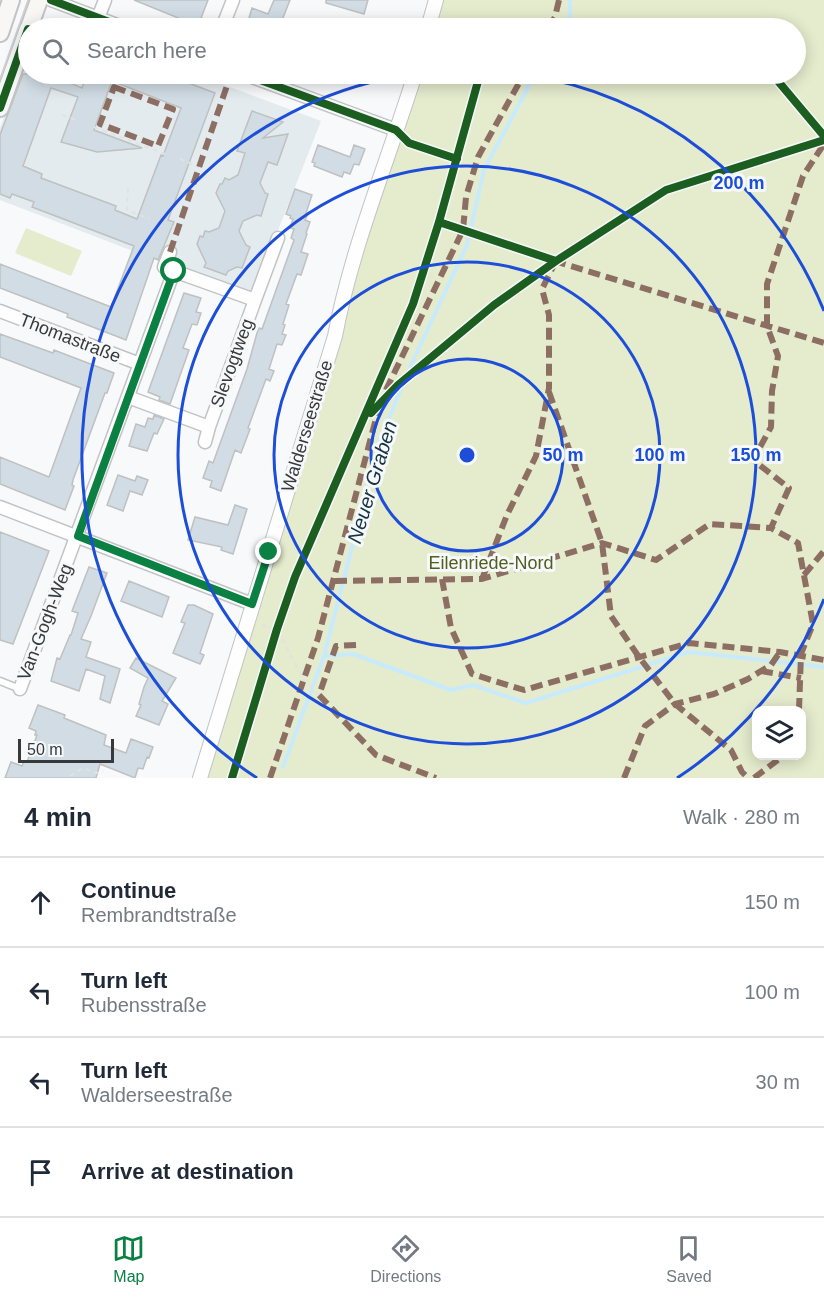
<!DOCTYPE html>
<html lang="en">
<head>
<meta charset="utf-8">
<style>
	body { margin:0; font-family:Helvetica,sans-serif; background:#f2f2f3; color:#1f2937 }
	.controls { position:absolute; right:18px; bottom:18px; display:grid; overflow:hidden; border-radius:12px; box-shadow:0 3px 15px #0003 }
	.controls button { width:54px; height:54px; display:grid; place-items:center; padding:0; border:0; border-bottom:2px solid #e0e1e3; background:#fff; color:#1f2937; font:30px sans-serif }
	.scale { position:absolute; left:18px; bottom:15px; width:96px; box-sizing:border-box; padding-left:6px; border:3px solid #38393a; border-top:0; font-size:16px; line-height:21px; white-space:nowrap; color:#38393a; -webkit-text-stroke:4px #f6f9fb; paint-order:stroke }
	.stop { position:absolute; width:18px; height:18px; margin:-14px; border:4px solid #0b8043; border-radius:50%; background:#fff }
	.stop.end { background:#0b8043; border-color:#fff; box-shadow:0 2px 6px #0008 }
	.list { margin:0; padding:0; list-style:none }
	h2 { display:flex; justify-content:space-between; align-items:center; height:78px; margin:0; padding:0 24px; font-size:26px }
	h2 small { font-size:20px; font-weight:400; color:#747a83 }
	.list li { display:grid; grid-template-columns:39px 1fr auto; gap:18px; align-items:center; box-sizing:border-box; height:90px; padding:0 24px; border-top:2px solid #e0e1e3 }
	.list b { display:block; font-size:22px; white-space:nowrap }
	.list p { margin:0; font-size:20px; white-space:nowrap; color:#747a83 }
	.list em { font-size:20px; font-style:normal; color:#747a83 }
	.icon { flex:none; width:33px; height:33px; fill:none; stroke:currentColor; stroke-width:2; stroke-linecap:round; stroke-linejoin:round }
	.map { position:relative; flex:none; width:824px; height:778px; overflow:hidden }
	.search { position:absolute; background:#fff; box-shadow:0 3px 15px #0003; left:18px; right:18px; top:18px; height:66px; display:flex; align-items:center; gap:15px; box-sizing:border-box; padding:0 21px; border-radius:33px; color:#747a83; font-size:22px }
	.sheet { height:438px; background:#fff }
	nav { display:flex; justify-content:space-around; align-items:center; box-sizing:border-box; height:84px; border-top:2px solid #e0e1e3; background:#fff; font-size:16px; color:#747a83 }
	nav a { display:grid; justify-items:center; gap:3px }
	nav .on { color:#0b8043 }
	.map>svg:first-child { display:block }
	.built { fill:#e4ebee }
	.green { fill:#e5ebcd; fill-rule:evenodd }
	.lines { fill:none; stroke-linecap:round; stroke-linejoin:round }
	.stream { stroke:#c7ebfd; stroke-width:4 }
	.building { fill:#d1dce4; stroke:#bfc1c1; stroke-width:1.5; fill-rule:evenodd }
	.service-casing { stroke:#c2c3c4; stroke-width:9 }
	.minor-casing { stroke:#c2c3c4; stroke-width:15 }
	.tertiary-casing { stroke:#c2c3c4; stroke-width:16 }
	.secondary-casing { stroke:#c2c3c4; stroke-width:20 }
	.path { stroke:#e1e2e2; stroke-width:2; stroke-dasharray:4.5 4.5; stroke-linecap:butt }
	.service { stroke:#fefefe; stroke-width:6 }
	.minor { stroke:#fefefe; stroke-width:12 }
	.tertiary { stroke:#fefefe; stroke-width:14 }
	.secondary { stroke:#f9f6f6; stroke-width:16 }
	.tram { stroke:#d0d0d1; stroke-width:1.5 }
	.quiet { stroke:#8d6e63; stroke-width:6; stroke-dasharray:12 6; stroke-linecap:butt }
	.cycleway-casing { stroke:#f6f9fb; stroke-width:11 }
	.cycleway { stroke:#1b5e20; stroke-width:8 }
	.route { stroke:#0b8043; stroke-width:8 }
	.ring { fill:none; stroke:#1d4ed8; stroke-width:3 }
	.labels { text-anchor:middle; stroke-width:6; stroke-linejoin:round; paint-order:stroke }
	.street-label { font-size:18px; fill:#38393a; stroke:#f6f9fb }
	.park-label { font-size:18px; fill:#555d1d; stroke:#f6f9fb }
	.water-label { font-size:20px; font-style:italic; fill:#153441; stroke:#f6f9fb }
	.centre { fill:#1d4ed8; stroke:#f6f9fb; stroke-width:3 }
	.ring-label { font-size:18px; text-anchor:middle; font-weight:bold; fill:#1d4ed8; stroke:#f6f9fb; stroke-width:6; stroke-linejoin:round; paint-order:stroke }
</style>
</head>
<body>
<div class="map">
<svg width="824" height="778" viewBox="0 0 824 778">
	<rect width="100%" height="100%" fill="#f7f9fa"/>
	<!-- built -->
	<path class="built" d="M28 51V74H195L321 121 277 233H275L250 296 0 200V128Z"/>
	<!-- green -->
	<path class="green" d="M436 0H824V778H200L415 74H796V28H428ZM756 710H802V756H756Z
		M26 228 82 251 71 276 15 253Z"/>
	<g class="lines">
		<!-- stream -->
		<path class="stream" d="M569 28 570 0
			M324 656 353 654 451 690 473 685 526 703 689 652 824 667
			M283 767 324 656 379 442 411 365 467 245 484 170 535 74"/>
	</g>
	<!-- building -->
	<path class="building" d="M134 0H208L198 26Z
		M274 0H290L279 28H246L252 8 268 14Z
		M326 0H368L364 14 326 3Z
		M23 74H57L55 77 82 88 87 74H165L215 93 168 220 174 222 158 260 154 258 126 340 67 317 68 314 0 288V264L111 307 134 246 32 207 34 202 12 194 10 198 0 194V135ZM112 81 181 108 163 156 161 155 137 219 115 210 116 206 41 178 42 174 23 166 51 88 78 97 61 142 97 152 142 148 94 130Z
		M252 111 283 122 263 138 288 134 277 165 268 162 260 183 265 193 268 194 261 216 257 215 243 221 239 231 246 245 250 247 242 268 237 267 228 271 226 275 204 267 206 263 197 244 200 236 203 237 205 231 209 232 219 228 225 211 216 193 220 184H222L225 178 229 180 238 175 245 153 237 151Z
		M318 145 350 157 354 145 365 149 359 165 354 164 350 174 344 172 342 177 314 166 315 163 312 162Z
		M295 189 312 195 306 213 308 214 305 220 310 222 306 233 307 234 301 252 308 254 301 275 297 274 286 304 289 305 283 324 285 325 282 334 286 335 282 345 277 344 269 369 274 371 270 381 266 379 248 428 250 429 241 453 235 450 221 491 210 487 212 481 203 478 209 461 213 463 247 369 257 333 259 328 262 329 266 318 294 240 291 238 294 229 290 228 293 219 290 218 291 216 286 214Z
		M184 293 201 298 196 312 201 313 197 325 192 324 183 348 189 350 170 404 159 400 160 397 148 392Z
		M0 334 53 353 54 350 114 373 107 393H105L73 480 72 485 74 486 65 510 0 484V457L49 477 81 388 0 357Z
		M154 415 164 419 157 434 154 433 147 451 129 446 136 424 145 427 148 418 153 419Z
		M118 475 135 481 137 476 148 480 142 495 130 491 123 511 107 505Z
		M235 505 247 509 233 554 221 550 222 547 188 540 195 517 228 525Z
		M0 532 49 551 13 644 0 640Z
		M89 567 107 573 91 616 81 639 91 642 86 657 120 669 110 703 100 699 105 676 86 669 79 691 51 681 57 658 60 659 70 635H71L78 613 72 611Z
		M129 581 169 597 162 617 121 601Z
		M188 605H194L213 614 200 653 204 655 200 664 173 653 185 623 181 622Z
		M136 658 176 678 162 701 168 704 159 725 136 716 141 705 139 704 144 687 148 678 130 668Z
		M38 705 65 715 64 718 106 735 104 745 126 753 131 739 153 747 149 758 147 757 143 769 138 768 135 778 100 764 96 778H5L11 762 22 766 24 761 27 762 37 735H35L36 731 29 728Z"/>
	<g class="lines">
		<!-- service casing -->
		<g class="service-casing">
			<path id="service" d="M0 681 20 689"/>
		</g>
		<!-- minor casing -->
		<g class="minor-casing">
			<path id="minor" d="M51 0 125 28
				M98 18 105 0
				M222 28 233 0
				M244 74 396 130
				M255 300 278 238
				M0 311 140 364
				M128 397 209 427 255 300 174 271
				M205 442 209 427
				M0 507 252 604
				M20 689 174 271 164 267 170 252"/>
		</g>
		<!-- tertiary casing -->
		<g class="tertiary-casing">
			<path id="tertiary" d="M428 28 436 0
				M200 778 335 336C352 246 388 161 415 74"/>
		</g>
		<!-- secondary casing -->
		<g class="secondary-casing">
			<path id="secondary" d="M29 28 39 0
				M0 33 11 0
				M0 108 28 29"/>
		</g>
		<!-- path -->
		<path class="path" d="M62 115 79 121
			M94 127 165 154
			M180 159 199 167
			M128 188 127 210 150 219
			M172 227 177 229
			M262 625 277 629 304 680 319 695
			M70 776 83 768 96 773 103 771"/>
		<!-- service -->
		<use href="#service" class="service"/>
		<!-- minor -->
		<use href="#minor" class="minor"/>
		<!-- tertiary -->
		<use href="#tertiary" class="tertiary"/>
		<!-- secondary -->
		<use href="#secondary" class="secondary"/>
		<!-- tram -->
		<path class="tram" d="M0 79 28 0"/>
		<!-- quiet -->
		<path class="quiet" d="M549 28 555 17 559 0
			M114 87 173 109 158 146 100 124Z
			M170 252 231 74
			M554 261 824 343
			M386 390 463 230 466 197 478 157 524 74
			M549 392 602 543 611 616 639 657 675 704 731 750 742 772 748 778
			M804 575 824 551
			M442 579 451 628 472 674 524 690 689 643 780 652 824 660
			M482 579 507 515 536 456 549 388V315L542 289 554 265
			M335 581 482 579 602 543 656 560 710 524 771 528
			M356 645 336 646 319 695 376 755 436 778
			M761 671 801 678
			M799 710 801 654 813 624 798 543 771 528 789 488 753 460 771 427 772 391 778 356 767 326V284L803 176 824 144
			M270 778 318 638 379 407
			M624 778 645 726 675 704 714 694 748 679 771 665 780 652
			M754 778 783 756"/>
		<!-- cycleway casing -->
		<g class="cycleway-casing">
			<path id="cycleway" d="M51 0 125 28
				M244 74 396 130 409 143 457 159
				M772 74 824 136
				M0 108 28 29
				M439 222 556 261
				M371 413 398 385 494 305 556 261 666 190 824 140
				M232 778 277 629 295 577 413 304 439 222 480 74"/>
		</g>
		<!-- cycleway -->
		<use href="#cycleway" class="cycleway"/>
	</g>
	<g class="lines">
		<!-- route -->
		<path class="route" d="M174 271 78 536 252 604 269 552"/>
	</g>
	<!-- distance rings -->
	<g class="ring">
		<circle cx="467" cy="455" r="96"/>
		<circle cx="467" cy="455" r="193"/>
		<circle cx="467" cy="455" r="289"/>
		<path d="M824 599A385 385 0 0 1 677 778M257 778A385 385 0 0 1 413 74M521 74A385 385 0 0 1 824 311"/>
	</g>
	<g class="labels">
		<!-- street labels -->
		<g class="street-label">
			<text transform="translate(70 338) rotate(21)" y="6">Thomastraße</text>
			<text transform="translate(232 363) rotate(-70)" y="6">Slevogtweg</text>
			<text transform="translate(307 426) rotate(-73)" y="6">Walderseestraße</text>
			<text transform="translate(45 622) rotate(-69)" y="6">Van-Gogh-Weg</text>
		</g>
		<!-- park labels -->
		<g class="park-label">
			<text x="491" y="569">Eilenriede-Nord</text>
		</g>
		<!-- water labels -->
		<g class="water-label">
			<text transform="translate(372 482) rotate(-73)" y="7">Neuer Graben</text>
		</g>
	</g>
	<circle cx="467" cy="455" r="9" class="centre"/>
	<g class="ring-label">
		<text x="739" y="189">200 m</text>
		<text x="563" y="461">50 m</text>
		<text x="660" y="461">100 m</text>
		<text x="756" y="461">150 m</text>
	</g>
</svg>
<div class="controls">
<button><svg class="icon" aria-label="layers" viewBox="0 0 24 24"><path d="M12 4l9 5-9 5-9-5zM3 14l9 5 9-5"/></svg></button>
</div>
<div class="scale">50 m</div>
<div class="stop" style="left:174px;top:271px"></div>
<div class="stop end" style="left:269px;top:552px"></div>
<div class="search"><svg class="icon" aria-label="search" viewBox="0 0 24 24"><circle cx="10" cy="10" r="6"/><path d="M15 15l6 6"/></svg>Search here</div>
</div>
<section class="sheet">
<h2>4 min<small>Walk · 280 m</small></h2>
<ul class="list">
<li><svg class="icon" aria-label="ahead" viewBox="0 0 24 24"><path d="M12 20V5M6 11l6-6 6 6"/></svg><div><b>Continue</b><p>Rembrandtstraße</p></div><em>150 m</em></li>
<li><svg class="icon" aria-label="left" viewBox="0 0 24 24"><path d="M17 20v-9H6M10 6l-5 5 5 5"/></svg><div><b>Turn left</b><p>Rubensstraße</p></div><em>100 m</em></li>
<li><svg class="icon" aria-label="left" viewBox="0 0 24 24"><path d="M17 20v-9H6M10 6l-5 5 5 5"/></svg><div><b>Turn left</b><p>Walderseestraße</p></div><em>30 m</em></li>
<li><svg class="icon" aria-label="arrive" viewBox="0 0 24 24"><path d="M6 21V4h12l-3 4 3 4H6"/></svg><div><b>Arrive at destination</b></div></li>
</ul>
</section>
<nav>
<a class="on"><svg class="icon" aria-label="map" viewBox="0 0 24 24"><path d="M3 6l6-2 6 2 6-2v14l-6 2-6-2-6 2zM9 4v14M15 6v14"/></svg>Map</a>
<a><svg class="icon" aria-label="directions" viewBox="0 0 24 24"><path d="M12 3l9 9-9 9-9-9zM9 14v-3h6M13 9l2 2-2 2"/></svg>Directions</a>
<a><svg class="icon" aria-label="saved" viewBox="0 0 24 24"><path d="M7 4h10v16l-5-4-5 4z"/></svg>Saved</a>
</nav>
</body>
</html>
